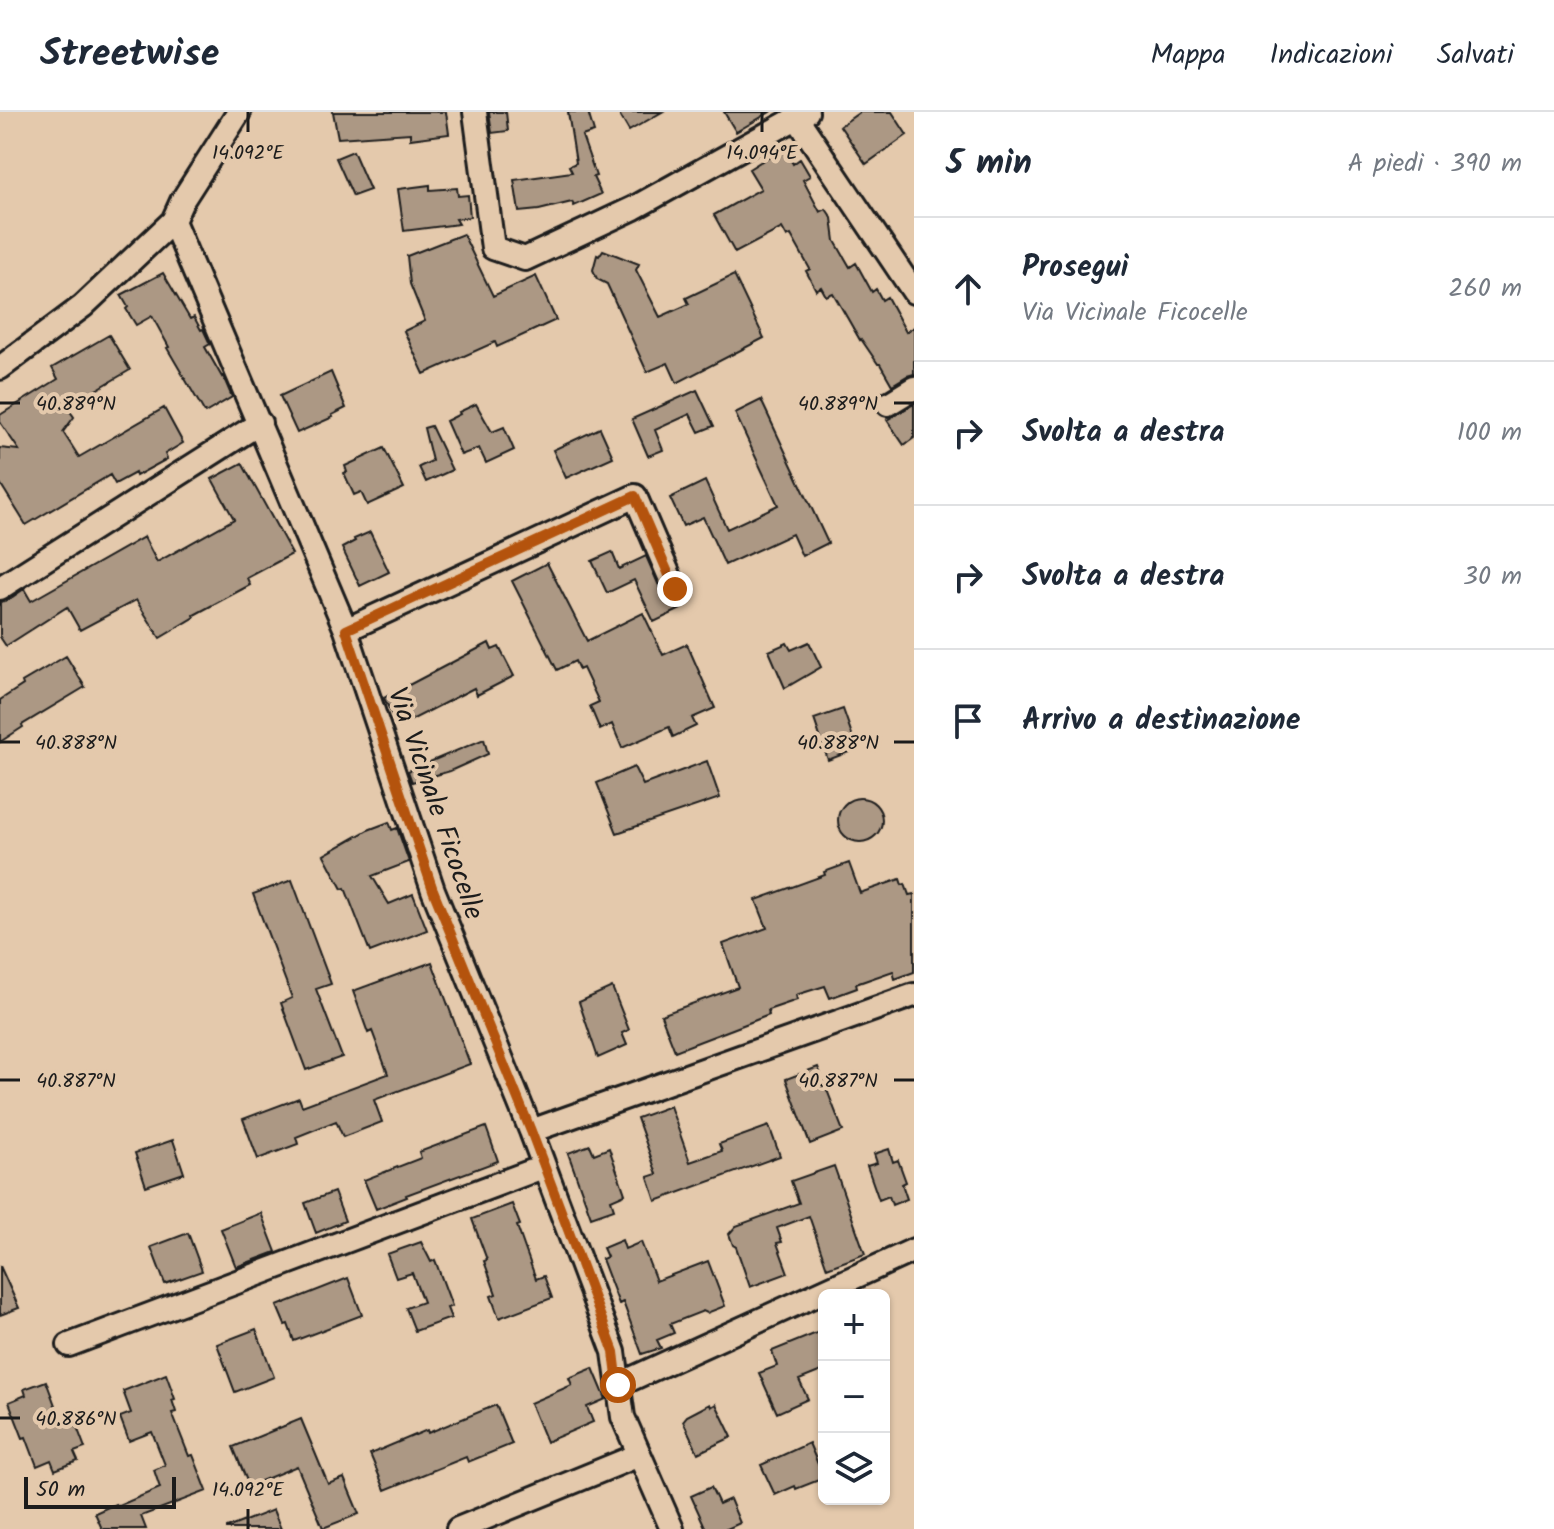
<!DOCTYPE html>
<html lang="it">
<head>
<meta charset="utf-8">
<style>
	body { margin:0; font-family:Kalam,sans-serif; background:#f2f2f3; color:#1f2937 }
	.controls { position:absolute; right:24px; bottom:24px; display:grid; overflow:hidden; border-radius:12px; box-shadow:0 2px 6px #0004 }
	.controls button { width:72px; height:72px; display:grid; place-items:center; padding:0; border:0; border-bottom:2px solid #e0e1e3; background:#fff; color:#1f2937; font:40px sans-serif }
	.scale { position:absolute; left:24px; bottom:20px; width:152px; box-sizing:border-box; padding-left:8px; border:4px solid #1c1c1c; border-top:0; font-size:22px; line-height:28px; white-space:nowrap; color:#1c1c1c; -webkit-text-stroke:6px #e4c9ac; paint-order:stroke }
	.stop { position:absolute; width:24px; height:24px; margin:-18px; border:6px solid #b45309; border-radius:50%; background:#fff }
	.stop.end { background:#b45309; border-color:#fff; box-shadow:0 2px 8px #0008 }
	.list { margin:0; padding:0; list-style:none }
	h2 { display:flex; justify-content:space-between; align-items:center; height:104px; margin:0; padding:0 32px; font-size:34px }
	h2 small { font-size:26px; font-weight:400; color:#747a83 }
	.list li { display:grid; grid-template-columns:52px 1fr auto; gap:24px; align-items:center; box-sizing:border-box; height:144px; padding:0 32px; border-top:2px solid #e0e1e3 }
	.list b { display:block; font-size:30px; white-space:nowrap }
	.list p { margin:0; font-size:26px; white-space:nowrap; color:#747a83 }
	.list em { font-size:26px; font-style:normal; color:#747a83 }
	.icon { flex:none; width:44px; height:44px; fill:none; stroke:currentColor; stroke-width:2; stroke-linecap:round; stroke-linejoin:round }
	.map { position:relative; flex:none; width:914px; height:1417px; overflow:hidden }
	header { display:flex; align-items:center; gap:48px; box-sizing:border-box; height:112px; padding:0 40px; background:#fff; border-bottom:2px solid #e0e1e3 }
	header strong { font-size:38px }
	nav { display:flex; gap:44px; margin-inline-start:auto; font-size:28px }
	main { display:flex }
	aside { flex:1; background:#fff }
	.map>svg:first-child { display:block }
	.building { fill:#ac9884; stroke:#1c1c1c; stroke-width:2 }
	.lines { fill:none; stroke-linecap:round; stroke-linejoin:round }
	.minor-casing { stroke:#1c1c1c; stroke-width:28 }
	.minor { stroke:#e4c9ac; stroke-width:22 }
	.route { stroke:#b45309; stroke-width:10 }
	.ticks { fill:none; stroke:#1c1c1c; stroke-width:3 }
	.labels { text-anchor:middle; stroke-width:8; stroke-linejoin:round; paint-order:stroke }
	.street-label { font-size:28px; fill:#1c1c1c; stroke:#e4c9ac }
	.ticks-label { font-size:20px; text-anchor:middle; fill:#1c1c1c; stroke:#e4c9ac; stroke-width:8; stroke-linejoin:round; paint-order:stroke }
</style>
</head>
<body>
<header>
<strong>Streetwise</strong>
<nav><a>Mappa</a><a>Indicazioni</a><a>Salvati</a></nav>
</header>
<main>
<div class="map">
<svg width="914" height="1417" viewBox="0 0 914 1417">
	<rect width="100%" height="100%" fill="#e4c9ac"/>
	<filter id="ink" filterUnits="userSpaceOnUse"><feTurbulence type="fractalNoise" baseFrequency=".0125" numOctaves="2"/><feDisplacementMap in="SourceGraphic" scale="16" xChannelSelector="R" yChannelSelector="G"/><feConvolveMatrix kernelMatrix="1 2 1 2 8 2 1 2 1" color-interpolation-filters="sRGB"/></filter>
	<g filter="url(#ink)">
		<!-- building -->
		<path class="building" d="M333 0H446L449 22 410 27V21L338 26Z
			M489 0H506L508 19 492 21Z
			M568 0H588L594 20 582 24 596 64 593 65 601 82 574 94 572 90 539 98 519 100 514 68 572 60 569 54 576 51Z
			M618 0H662L629 19Z
			M724 0H770L736 20Z
			M860 0H892L907 23 866 52 840 14Z
			M784 35 793 52 800 47 810 64 803 68 820 100 826 97 832 106 835 129 850 155 856 151 872 180 876 177 882 188 887 185 906 220 914 215V262L907 264 892 273 880 252H878L861 227 860 228 833 181 826 184 821 175 816 178 806 159 810 157 791 123 787 125 782 116 735 141 714 103 761 77 749 57Z
			M353 39 370 78 353 84 336 46Z
			M430 73V78L457 76 458 84 468 83 470 105 456 107 459 112 404 119 398 77Z
			M463 122 493 184 536 164 556 208 497 235 495 230 424 262 404 219 425 209 410 172 407 144Z
			M603 138 639 152 636 158 660 205 689 192 686 186 734 163 764 226 677 271 668 251 647 260 607 172 597 167 593 158 597 143 599 144Z
			M163 161 190 207 194 205 201 218 203 217 204 219 210 232 205 235 222 265 223 264 232 285 205 301 167 236 169 235 152 204 136 213 126 197 128 195 121 183Z
			M109 223 130 258 67 295 74 305 63 320 79 345 164 296 183 331 165 342 167 347 136 364 135 361 115 372 110 363 26 413 0 371V336L19 338 0 310V303L58 267 52 256Z
			M331 260 346 296 332 303 333 305 297 321 280 284Z
			M697 278 714 314 699 320 690 302 655 318 663 338 648 344 632 307Z
			M761 288 828 431 802 444 792 422 725 453 703 405 683 414 670 386 705 369 727 417 778 393 735 301Z
			M476 292 492 320 504 315 514 338 486 351 479 336 461 343 446 309 460 302 459 300Z
			M914 292V326L904 333 887 308Z
			M431 314 452 358 426 370 419 355 432 349 424 316Z
			M600 316 613 345 566 366 553 338Z
			M384 336 404 376 367 393 361 380 354 383 344 361 347 360 345 354Z
			M242 351 292 442 247 466 250 473 194 503 195 505 160 526 136 488 80 518 67 495 6 534 0 525V490L8 488 24 477 31 489 144 425 157 450 234 407 212 367Z
			M370 420 389 460 360 474 342 436 355 429 354 427Z
			M612 440 619 457 646 444 663 483 667 489 678 490 681 497 654 510 634 468 607 481 592 449Z
			M547 451 587 529 643 501 663 543 687 532 715 596 692 606 696 614 673 625 669 615 622 636 612 612 600 618 590 594 599 590 583 556 579 558 575 549 557 558 512 469Z
			M809 530 821 555 785 576 769 539 787 531 791 538Z
			M489 531 492 538 499 535 514 564 477 583 474 576 398 615 384 586Z
			M66 544 85 575 22 613 23 615 0 630V588L23 573 22 570Z
			M843 597 857 637 828 648 814 607Z
			M484 627 488 642 450 659 412 670 408 659Z
			M707 649 720 686 617 721 597 671 634 655 643 673Z
			M838 708a22 22 0 1 1 44 0a22 22 0 1 1-44 0Z
			M389 710 392 718 397 716 409 750 372 764 389 792 413 782 427 818 370 840 345 776 342 777 324 743 368 718Z
			M849 751 860 781 900 767 902 773 905 772 909 783 914 782V860L895 867 893 859 856 872 857 876 830 886 825 874 796 883 797 888 768 898 769 903 675 939 661 903 738 875 723 832 767 816 756 788 825 763 824 760Z
			M292 768 331 872 316 877 342 945 306 958 281 891 292 886 253 782Z
			M432 850 470 952 374 988 382 1010 343 1025 336 1009 296 1025 298 1032 258 1047 243 1007 299 986 302 994 388 962 372 919 368 921 353 879Z
			M612 875 629 918 622 921 627 933 598 946 579 890Z
			M818 955 843 1019 810 1032 786 967Z
			M670 994 690 1050 722 1039 719 1032 769 1014 780 1044 656 1089 648 1065 657 1062 637 1006Z
			M486 1015 498 1049 406 1083 407 1085 376 1097 364 1068 421 1046 419 1040Z
			M173 1028 184 1061 146 1074 135 1041Z
			M590 1033 594 1042 609 1036 625 1082 611 1088 614 1097 591 1105 568 1041Z
			M889 1037 893 1050 898 1048 906 1070 902 1072 907 1087 892 1093 889 1084 879 1088 867 1054 877 1051 874 1042Z
			M834 1054 865 1142 827 1156 809 1104 777 1116 782 1130 777 1131 788 1161 750 1175 736 1135 733 1133 729 1122 736 1114 799 1091 791 1069Z
			M334 1080 345 1109 316 1121 305 1091Z
			M512 1092 520 1113 517 1114 524 1134 536 1167 544 1164 552 1186 499 1206 491 1184 496 1182 484 1149 487 1148 472 1107Z
			M261 1101 276 1140 236 1155 221 1117Z
			M188 1121 202 1159 165 1172 151 1135Z
			M622 1128 625 1137 641 1130 656 1169 708 1149 725 1194 707 1201 703 1199 670 1212 674 1221 657 1228 661 1236 642 1242 623 1190 619 1192 602 1147 607 1145 603 1136Z
			M421 1130 431 1150 435 1148 452 1194 447 1196 451 1206 415 1219 406 1196 423 1190 412 1161 396 1166 387 1142Z
			M0 1154 19 1196 0 1203Z
			M348 1166 362 1203 294 1229 288 1212 285 1213 277 1194Z
			M256 1217 274 1265 235 1280 217 1232Z
			M824 1218V1258L799 1268 808 1287 777 1301 759 1261 777 1254 772 1239Z
			M593 1256 606 1287 587 1295 593 1310 546 1330 530 1291 572 1273 569 1266Z
			M166 1262 175 1287 172 1288 176 1300 172 1301 189 1344 193 1343 207 1379 141 1404 146 1417H102L95 1401 115 1392 116 1395 160 1376 154 1358 165 1353 152 1320 129 1329 120 1305 131 1301 123 1279Z
			M46 1269 62 1312 74 1307 85 1336 74 1340 78 1349 55 1358 51 1348 37 1354 26 1325 23 1326 9 1290 26 1283 24 1277Z
			M710 1292 711 1295 716 1292 732 1325 698 1341 683 1309 687 1304Z
			M496 1293 512 1332 468 1350 466 1345 385 1378 370 1342 427 1318 428 1321Z
			M301 1307 328 1372 344 1366 359 1402 323 1416 297 1354 249 1374 233 1335Z
			M809 1331 824 1366 796 1377 795 1374 775 1383 761 1353Z
			M711 1375 719 1392 730 1387 740 1411 727 1417H706L691 1384Z
			M273 1398 281 1417H227V1416Z"/>
		<g class="lines">
			<!-- minor casing -->
			<g class="minor-casing">
				<path id="minor" d="M239 0 182 89 173 109 346 518 433 778 531 1019 614 1240 623 1305 672 1417
					M475 0 493 136 525 147 634 96 807 0
					M797 6 914 180
					M0 256 83 194 173 109
					M888 292 914 276
					M0 476 260 311
					M346 518 635 384 675 477
					M531 1019 914 883
					M69 1233 543 1055
					M618 1273 914 1138
					M458 1417 639 1343"/>
			</g>
			<!-- minor -->
			<use href="#minor" class="minor"/>
		</g>
	</g>
	<g class="lines" filter="url(#ink)">
		<!-- route -->
		<path class="route" d="M618 1273 614 1240 531 1019 433 778 346 518 635 384 675 477"/>
	</g>
	<!-- ticks -->
	<path class="ticks" d="M248 0V20M762 0V20M0 291H20M894 291H914M0 630H20M894 630H914M0 968H20M894 968H914M0 1306H20M248 1397V1417"/>
	<g class="labels">
		<!-- street labels -->
		<g class="street-label">
			<text transform="translate(437 691) rotate(71)" y="10">Via Vicinale Ficocelle</text>
		</g>
	</g>
	<g class="ticks-label">
		<text x="248" y="47">14.092°E</text>
		<text x="762" y="47">14.094°E</text>
		<text x="76" y="298">40.889°N</text>
		<text x="838" y="298">40.889°N</text>
		<text x="76" y="637">40.888°N</text>
		<text x="838" y="637">40.888°N</text>
		<text x="76" y="975">40.887°N</text>
		<text x="838" y="975">40.887°N</text>
		<text x="76" y="1313">40.886°N</text>
		<text x="248" y="1384">14.092°E</text>
	</g>
</svg>
<div class="controls">
<button>+</button>
<button>−</button>
<button><svg class="icon" aria-label="layers" viewBox="0 0 24 24"><path d="M12 4l9 5-9 5-9-5zM3 14l9 5 9-5"/></svg></button>
</div>
<div class="scale">50 m</div>
<div class="stop" style="left:618px;top:1273px"></div>
<div class="stop end" style="left:675px;top:477px"></div>
</div>
<aside>
<h2>5 min<small>A piedi · 390 m</small></h2>
<ul class="list">
<li><svg class="icon" aria-label="ahead" viewBox="0 0 24 24"><path d="M12 20V5M6 11l6-6 6 6"/></svg><div><b>Prosegui</b><p>Via Vicinale Ficocelle</p></div><em>260 m</em></li>
<li><svg class="icon" aria-label="right" viewBox="0 0 24 24"><path d="M7 20v-9h11M14 6l5 5-5 5"/></svg><div><b>Svolta a destra</b></div><em>100 m</em></li>
<li><svg class="icon" aria-label="right" viewBox="0 0 24 24"><path d="M7 20v-9h11M14 6l5 5-5 5"/></svg><div><b>Svolta a destra</b></div><em>30 m</em></li>
<li><svg class="icon" aria-label="arrive" viewBox="0 0 24 24"><path d="M6 21V4h12l-3 4 3 4H6"/></svg><div><b>Arrivo a destinazione</b></div></li>
</ul>
</aside>
</main>
</body>
</html>
